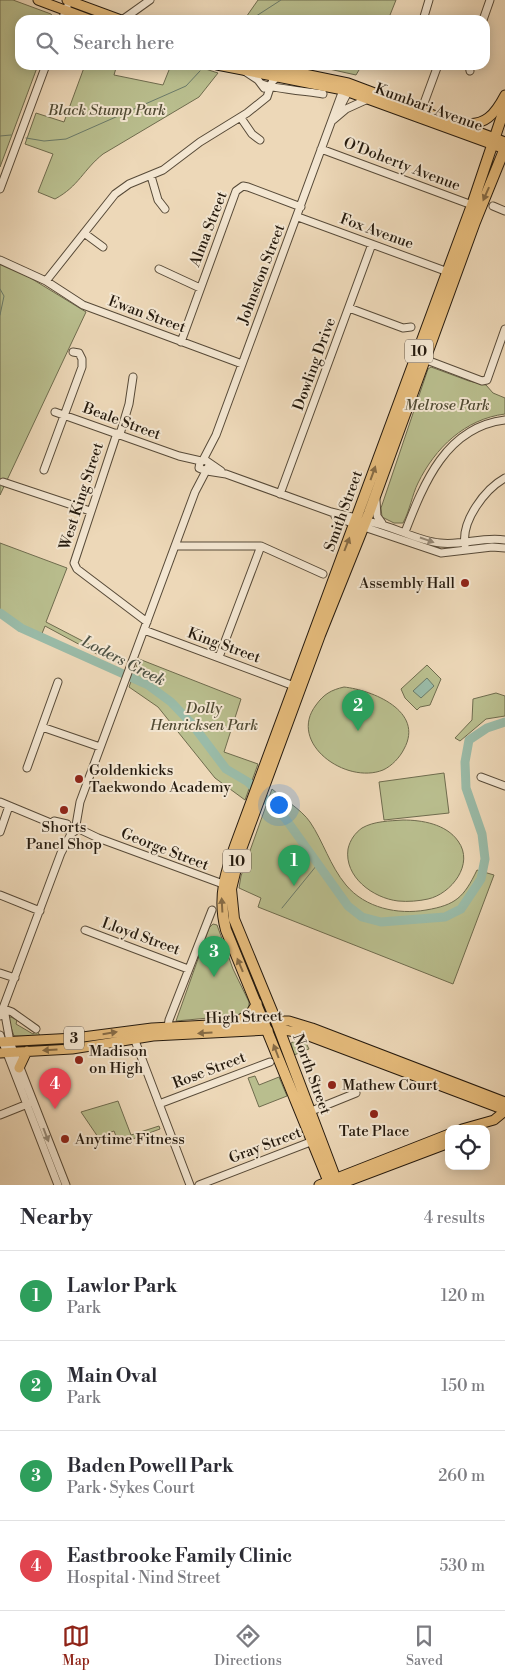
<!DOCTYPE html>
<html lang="en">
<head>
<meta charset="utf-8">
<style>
	body { margin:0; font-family:"Libre Bodoni",serif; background:#f7f7f7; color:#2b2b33 }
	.controls { position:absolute; right:15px; bottom:15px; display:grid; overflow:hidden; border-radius:10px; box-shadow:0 2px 12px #0003 }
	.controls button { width:45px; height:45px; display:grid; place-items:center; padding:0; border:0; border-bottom:1px solid #e1e1e2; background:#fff; color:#2b2b33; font:25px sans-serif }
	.you { position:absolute; left:278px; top:804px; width:18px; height:18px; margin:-12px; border:4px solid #fff; border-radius:50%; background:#1a73e8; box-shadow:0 0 0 8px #1a73e833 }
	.badge { display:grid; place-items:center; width:32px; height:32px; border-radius:50%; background:#8f2418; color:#fff; font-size:16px; font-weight:700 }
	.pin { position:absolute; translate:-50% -41px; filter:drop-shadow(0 1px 2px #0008) }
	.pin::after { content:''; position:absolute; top:26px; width:18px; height:15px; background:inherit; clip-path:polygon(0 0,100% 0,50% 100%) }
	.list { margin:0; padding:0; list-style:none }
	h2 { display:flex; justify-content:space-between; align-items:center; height:65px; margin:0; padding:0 20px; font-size:21px }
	h2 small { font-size:16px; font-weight:400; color:#7c7c81 }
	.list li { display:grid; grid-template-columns:32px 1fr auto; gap:15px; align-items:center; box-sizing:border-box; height:90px; padding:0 20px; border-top:1px solid #e1e1e2 }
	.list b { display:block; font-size:19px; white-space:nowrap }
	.list p { margin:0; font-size:16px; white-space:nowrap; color:#7c7c81 }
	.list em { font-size:16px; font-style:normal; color:#7c7c81 }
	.icon { flex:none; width:28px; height:28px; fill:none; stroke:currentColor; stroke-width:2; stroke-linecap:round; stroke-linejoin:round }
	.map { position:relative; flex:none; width:505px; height:1185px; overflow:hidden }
	.search { position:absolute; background:#fff; box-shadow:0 2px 12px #0003; left:15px; right:15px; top:15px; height:55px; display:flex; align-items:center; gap:12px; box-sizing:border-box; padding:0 18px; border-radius:15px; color:#7c7c81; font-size:19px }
	.sheet { height:425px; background:#fff }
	nav { display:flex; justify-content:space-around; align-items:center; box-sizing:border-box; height:70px; border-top:1px solid #e1e1e2; background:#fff; font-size:14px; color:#7c7c81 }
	nav a { display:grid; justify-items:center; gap:2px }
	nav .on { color:#8f2418 }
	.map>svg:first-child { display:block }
	.green { fill:#b9be8e; stroke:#6f6c4e }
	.water { fill:#9abba8; stroke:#6b7b6a }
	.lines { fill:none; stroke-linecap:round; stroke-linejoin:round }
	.stream { stroke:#6b7b6a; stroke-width:1 }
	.river { stroke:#9abba8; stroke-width:9 }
	.minor-casing { stroke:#574a38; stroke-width:9 }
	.major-casing { stroke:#251a0e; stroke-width:11 }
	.highway-casing { stroke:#251a0e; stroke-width:12 }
	.minor { stroke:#f3e6d1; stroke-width:7 }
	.major { stroke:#e6bc7c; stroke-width:9 }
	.highway { stroke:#e6bc7c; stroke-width:10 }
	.oneway { fill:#866b45 }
	.oneway2 { fill:#968a79 }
	.poi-dot { fill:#8f2418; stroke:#f3e6d1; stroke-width:2 }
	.labels { text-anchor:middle; stroke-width:4; stroke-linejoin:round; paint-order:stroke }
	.shield { fill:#f3e6d1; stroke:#635748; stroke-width:1 }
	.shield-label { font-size:14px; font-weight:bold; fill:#251a0e }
	.street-label { font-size:15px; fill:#251a0e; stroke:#f3e6d1 }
	.park-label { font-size:15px; font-style:italic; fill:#514b34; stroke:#f3e6d1 }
	.poi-label { font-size:15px; fill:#251a0e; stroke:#f3e6d1; text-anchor:start }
	.water-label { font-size:16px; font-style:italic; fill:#4e5244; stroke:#f3e6d1 }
</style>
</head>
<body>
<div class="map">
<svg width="505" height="1185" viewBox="0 0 505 1185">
	<rect width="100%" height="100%" fill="#edd8b8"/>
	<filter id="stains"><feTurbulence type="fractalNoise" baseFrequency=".004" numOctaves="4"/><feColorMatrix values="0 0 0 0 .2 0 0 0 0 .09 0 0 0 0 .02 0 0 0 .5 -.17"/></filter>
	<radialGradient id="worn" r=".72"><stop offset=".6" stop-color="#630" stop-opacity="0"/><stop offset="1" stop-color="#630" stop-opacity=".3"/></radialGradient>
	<!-- green -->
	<path class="green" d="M0 0H13L51 14 55 19 20 20V65H38L0 167Z
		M258 0H396L388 20H244Z
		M85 65H108L116 68 114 75 163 85 171 65H193L218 73 199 97 103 154C83 170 79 186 55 199L38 192 53 154 25 144 36 113 64 122Z
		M311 65H362L356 75Z
		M0 264 24 274 86 312 0 495Z
		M431 367 469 381 486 385 493 393 505 398V414C465 419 435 448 418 483 412 495 410 510 403 523H394L382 517 381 508 428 369Z
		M0 543 67 568 46 622 100 650 125 659 123 664 97 654 45 626 41 636 21 628 0 613Z
		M139 659 241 699 224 752 258 764 245 800 215 778 158 707 129 687Z
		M427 665 441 679 430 705 420 707 417 710 405 698 401 689Z
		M344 687C372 690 425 711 404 749 400 757 392 766 383 770 346 785 287 743 316 705 324 694 331 690 344 687Z
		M496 693 505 696V716L486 719 460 741 455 738 472 720 473 699Z
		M444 773 449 813 384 820 379 782Z
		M272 789C283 799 301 809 310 822 323 841 330 866 346 885 365 908 398 915 426 910 456 905 464 897 477 870L494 875 453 984 258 907 261 898 239 888 241 876Z
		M403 820C422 820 446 824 458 841 475 864 451 894 428 899 419 901 408 902 398 901 373 898 344 877 348 849 350 840 355 833 362 828 374 821 390 821 403 820Z
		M213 924 217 925 233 969 249 1002V1010L241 1015 176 1021 209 928Z
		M11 1017 17 1020 16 1024 33 1034 37 1031 41 1037 14 1036 8 1018Z
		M297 1040 306 1043 309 1049 294 1055 291 1043Z
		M255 1076 259 1085 279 1077 287 1096 259 1107 248 1078Z
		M118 1101 131 1135 159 1126 160 1129 119 1144 114 1131 98 1137 81 1112Z"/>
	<!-- water -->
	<path class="water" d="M427 678 434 686 421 698 413 691Z"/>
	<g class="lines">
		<!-- stream -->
		<path class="stream" d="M250 20 281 0
			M0 136 11 135
			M26 138 44 141 66 139 186 86 200 71
			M0 289 4 296 0 315
			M282 908 317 865"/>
		<!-- river -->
		<path class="river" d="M0 613 21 628 148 685 171 702 192 724 226 769 248 782 285 818 348 906 362 917 381 922 445 917 461 909 481 879 485 859 482 834 466 788 465 762 469 740 487 728 505 722"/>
		<!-- minor casing -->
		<g class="minor-casing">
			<path id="minor" d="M62 20 67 7
				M122 20 150 0
				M423 20 429 0
				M483 20 490 0
				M469 65 470 71
				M246 72 258 80 264 88
				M262 84C268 88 312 92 323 94
				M338 111 348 92
				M420 114 438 65
				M241 118 252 134 260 140
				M333 120 346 109 368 99
				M321 149 472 205
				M151 176 158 200 165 209
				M0 189 46 65
				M493 206 505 211
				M298 217 448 272
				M84 233 103 247
				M0 260 46 281 83 305 242 364
				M159 269 200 288
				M46 281 115 194 129 184 163 170 200 142 247 113 267 97 272 82 277 77
				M349 308 403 328 411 327
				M181 342 236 191 243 186 248 187 301 207
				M424 359 482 381 487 380 505 329
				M55 412 179 456 201 461
				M117 433 74 563 77 569 147 622
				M120 434 129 404 133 377
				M203 460 216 435 343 90
				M210 464 206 471 199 468 200 462 205 460 221 471
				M44 470 82 367V359L79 353 73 352
				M207 471 226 474 331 512 356 518
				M3 482 90 511
				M280 494 372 244
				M376 500 377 516 382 523
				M335 516 354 524
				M366 521C392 525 416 541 440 543 462 546 483 536 505 540
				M364 527 441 553 492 547 505 548
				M405 532C424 483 446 427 505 420
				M465 545C461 521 485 489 505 478
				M175 546H261L323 574
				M144 630 294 686
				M219 657 261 546
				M42 727 100 747
				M27 768 58 682
				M481 777 505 786
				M0 802 65 829
				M54 821 67 824
				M75 827 98 838 223 884
				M0 832 9 806
				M0 895 40 911
				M85 930 188 969
				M0 973 15 978
				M4 1009 10 1042 66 1185
				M4 1009 12 1012 36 1029
				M0 1016 61 853 71 834 75 831 80 802 195 492 206 471
				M168 1027 169 1020 212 910
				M0 1035 58 1185
				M134 1038 190 1185
				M159 1104 270 1062
				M309 1112 356 1093
				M0 1115 30 1103
				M199 1185 313 1141"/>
		</g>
		<!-- major casing -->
		<g class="major-casing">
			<path id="major" d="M38 0 91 20
				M67 0 121 20
				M217 65 343 90 505 149
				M261 65 348 83 505 142
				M462 123C485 127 495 114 505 95
				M239 1020 250 1014 257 1003
				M276 1021H289L312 1028 505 1102
				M279 1029 301 1033 505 1110
				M0 1042 75 1038 152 1028 265 1022
				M0 1053 72 1049 153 1036 268 1030
				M19 1068 27 1051
				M462 1129 494 1120 505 1111
				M319 1185 449 1134
				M338 1185 449 1143"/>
		</g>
		<!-- highway casing -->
		<g class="highway-casing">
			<path id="highway" d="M330 1185 226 930C217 897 226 870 238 838L472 205 505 107
				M338 1185 276 1021 234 919 231 889 240 852 320 635 369 513 475 222 505 148"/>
		</g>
		<!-- minor -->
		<use href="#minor" class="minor"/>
		<!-- major -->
		<use href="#major" class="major"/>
		<!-- highway -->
		<use href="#highway" class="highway"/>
	</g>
	<!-- one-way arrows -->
	<defs><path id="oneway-solid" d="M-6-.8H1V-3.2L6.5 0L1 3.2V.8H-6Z" transform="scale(1.25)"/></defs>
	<g class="oneway">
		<use href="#oneway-solid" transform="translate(486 194) rotate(114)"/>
		<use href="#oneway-solid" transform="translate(373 473) rotate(-70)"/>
		<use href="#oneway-solid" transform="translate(347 544) rotate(-69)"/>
		<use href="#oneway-solid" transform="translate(222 905) rotate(-93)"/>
		<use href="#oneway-solid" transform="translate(240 965) rotate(-113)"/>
		<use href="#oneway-solid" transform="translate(110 1033) rotate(-9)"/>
		<use href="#oneway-solid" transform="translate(205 1033) rotate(176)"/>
		<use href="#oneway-solid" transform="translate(50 1050) rotate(176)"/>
		<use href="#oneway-solid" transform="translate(276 1051) rotate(-111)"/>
	</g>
	<g class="oneway2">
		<use href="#oneway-solid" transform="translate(427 540) rotate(19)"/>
		<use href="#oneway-solid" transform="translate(46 1135) rotate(69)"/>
	</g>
	<!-- markers -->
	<g class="poi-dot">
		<circle cx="465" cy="583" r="5"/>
		<circle cx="79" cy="779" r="5"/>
		<circle cx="64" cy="810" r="5"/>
		<circle cx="79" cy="1060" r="5"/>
		<circle cx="332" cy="1085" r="5"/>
		<circle cx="374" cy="1114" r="5"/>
		<circle cx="65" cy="1139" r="5"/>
	</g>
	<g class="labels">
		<!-- shield labels -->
		<g class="shield">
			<rect x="405" y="339.5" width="28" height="23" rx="4"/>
			<rect x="223" y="849.5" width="28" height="23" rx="4"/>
			<rect x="64" y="1026.5" width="20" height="23" rx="4"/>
		</g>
		<g class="shield-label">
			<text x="419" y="356">10</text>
			<text x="237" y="866">10</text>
			<text x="74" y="1043">3</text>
		</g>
		<!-- street labels -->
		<g class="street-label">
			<text transform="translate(429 107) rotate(20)" y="5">Kumbari Avenue</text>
			<text transform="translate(402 164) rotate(21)" y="5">O'Doherty Avenue</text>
			<text transform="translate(208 229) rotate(-69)" y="5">Alma Street</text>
			<text transform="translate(377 231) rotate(20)" y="5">Fox Avenue</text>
			<text transform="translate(261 274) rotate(-69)" y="5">Johnston Street</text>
			<text transform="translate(147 314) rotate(20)" y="5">Ewan Street</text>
			<text transform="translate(314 364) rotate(-70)" y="5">Dowling Drive</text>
			<text transform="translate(122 421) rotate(20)" y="5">Beale Street</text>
			<text transform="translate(81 496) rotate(-72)" y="5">West King Street</text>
			<text transform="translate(343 511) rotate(-70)" y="5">Smith Street</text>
			<text transform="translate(224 645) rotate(20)" y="5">King Street</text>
			<text transform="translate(165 849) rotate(21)" y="5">George Street</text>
			<text transform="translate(141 936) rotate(20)" y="5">Lloyd Street</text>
			<text transform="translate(244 1017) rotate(-2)" y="5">High Street</text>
			<text transform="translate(209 1070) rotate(-21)" y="5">Rose Street</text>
			<text transform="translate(312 1074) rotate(70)" y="5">North Street</text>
			<text transform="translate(265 1145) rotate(-21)" y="5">Gray Street</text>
		</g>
		<!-- park labels -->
		<g class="park-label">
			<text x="107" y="115">Black Stump Park</text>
			<text x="447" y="410">Melrose Park</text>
			<text x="204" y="713">Dolly<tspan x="204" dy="17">Henricksen Park</tspan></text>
		</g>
		<!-- poi labels -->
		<g class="poi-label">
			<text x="455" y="588" text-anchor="end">Assembly Hall</text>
			<text x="89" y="775">Goldenkicks<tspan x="89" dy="17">Taekwondo Academy</tspan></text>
			<text x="64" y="832" text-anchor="middle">Shorts<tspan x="64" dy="17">Panel Shop</tspan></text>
			<text x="89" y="1056">Madison<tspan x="89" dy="17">on High</tspan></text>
			<text x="342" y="1090">Mathew Court</text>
			<text x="374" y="1136" text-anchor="middle">Tate Place</text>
			<text x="75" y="1144">Anytime Fitness</text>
		</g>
		<!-- water labels -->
		<g class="water-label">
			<text transform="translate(124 660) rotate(27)" y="6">Loders Creek</text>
		</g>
	</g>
	<rect width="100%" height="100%" filter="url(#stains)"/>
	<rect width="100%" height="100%" fill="url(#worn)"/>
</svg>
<div class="controls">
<button><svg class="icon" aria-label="locate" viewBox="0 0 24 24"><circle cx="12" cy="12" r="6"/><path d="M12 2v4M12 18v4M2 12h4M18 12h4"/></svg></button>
</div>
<div class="you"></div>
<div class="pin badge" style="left:294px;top:886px;background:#2e9e5b">1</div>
<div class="pin badge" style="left:358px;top:731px;background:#2e9e5b">2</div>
<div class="pin badge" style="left:214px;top:977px;background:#2e9e5b">3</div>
<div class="pin badge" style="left:55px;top:1109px;background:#e0444e">4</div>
<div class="search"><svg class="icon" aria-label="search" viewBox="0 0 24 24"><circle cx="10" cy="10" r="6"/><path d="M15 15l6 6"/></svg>Search here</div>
</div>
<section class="sheet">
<h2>Nearby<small>4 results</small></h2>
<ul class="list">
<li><span class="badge" style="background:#2e9e5b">1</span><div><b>Lawlor Park</b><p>Park</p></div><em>120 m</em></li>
<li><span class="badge" style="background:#2e9e5b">2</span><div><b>Main Oval</b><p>Park</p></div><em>150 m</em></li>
<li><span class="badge" style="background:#2e9e5b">3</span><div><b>Baden Powell Park</b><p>Park · Sykes Court</p></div><em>260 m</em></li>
<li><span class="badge" style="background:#e0444e">4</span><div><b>Eastbrooke Family Clinic</b><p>Hospital · Nind Street</p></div><em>530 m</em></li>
</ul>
</section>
<nav>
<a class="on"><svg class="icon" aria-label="map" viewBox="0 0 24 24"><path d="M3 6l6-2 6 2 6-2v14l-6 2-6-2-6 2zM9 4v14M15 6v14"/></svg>Map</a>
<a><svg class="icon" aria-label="directions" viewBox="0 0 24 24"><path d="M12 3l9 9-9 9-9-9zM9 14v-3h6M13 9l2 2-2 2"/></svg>Directions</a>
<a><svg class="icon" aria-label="saved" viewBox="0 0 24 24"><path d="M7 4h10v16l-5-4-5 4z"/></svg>Saved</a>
</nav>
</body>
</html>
